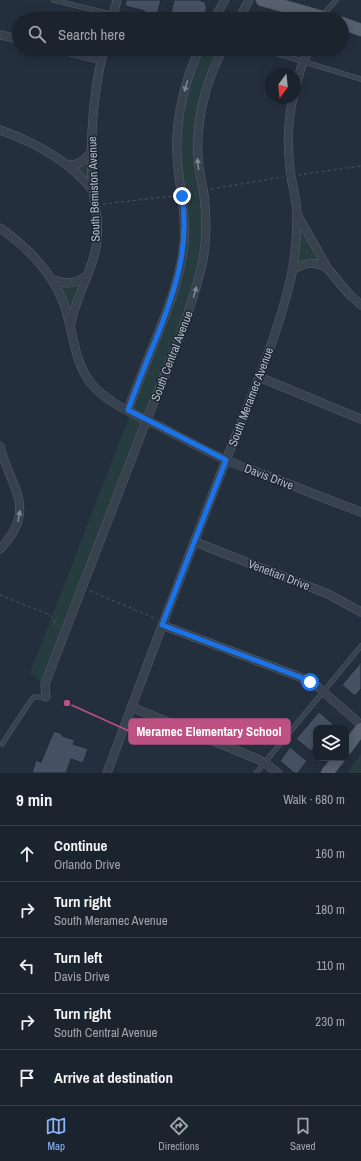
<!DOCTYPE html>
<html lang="en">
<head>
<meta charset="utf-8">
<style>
	body { margin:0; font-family:"Archivo Narrow",sans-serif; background:#242b36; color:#f1f3f6 }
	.controls { position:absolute; right:12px; bottom:12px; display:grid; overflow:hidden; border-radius:8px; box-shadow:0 2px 10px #0003 }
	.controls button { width:36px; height:36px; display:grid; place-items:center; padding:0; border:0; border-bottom:1px solid #39404a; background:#1b232e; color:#f1f3f6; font:20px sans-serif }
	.compass { position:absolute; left:265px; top:68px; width:36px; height:36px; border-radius:50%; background:#1b232e; box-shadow:0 2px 10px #0003; rotate:195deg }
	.stop { position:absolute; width:12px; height:12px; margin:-9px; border:3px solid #1a73e8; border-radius:50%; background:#fff }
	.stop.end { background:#1a73e8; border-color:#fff; box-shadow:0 1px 4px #0008 }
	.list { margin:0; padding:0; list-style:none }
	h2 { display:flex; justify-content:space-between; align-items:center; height:52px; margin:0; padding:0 16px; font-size:17px }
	h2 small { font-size:13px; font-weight:400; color:#a0a4aa }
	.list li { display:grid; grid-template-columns:26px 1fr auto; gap:12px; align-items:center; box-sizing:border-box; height:56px; padding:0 16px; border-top:1px solid #39404a }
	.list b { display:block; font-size:15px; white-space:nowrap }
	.list p { margin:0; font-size:13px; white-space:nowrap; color:#a0a4aa }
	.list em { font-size:13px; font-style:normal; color:#a0a4aa }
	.icon { flex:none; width:22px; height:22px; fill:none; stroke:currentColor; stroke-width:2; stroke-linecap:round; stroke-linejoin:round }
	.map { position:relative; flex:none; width:361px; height:773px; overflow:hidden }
	.search { position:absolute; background:#1b232e; box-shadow:0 2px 10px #0003; left:12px; right:12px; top:12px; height:44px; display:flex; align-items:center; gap:10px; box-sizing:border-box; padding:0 14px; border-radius:22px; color:#a0a4aa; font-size:15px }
	.sheet { height:332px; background:#1b232e }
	nav { display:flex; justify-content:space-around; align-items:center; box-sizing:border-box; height:56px; border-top:1px solid #39404a; background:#1b232e; font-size:11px; color:#a0a4aa }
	nav a { display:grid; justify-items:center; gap:2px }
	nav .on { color:#8ab4f8 }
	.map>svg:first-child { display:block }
	.green { fill:#263c3f }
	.building { fill:#455162; stroke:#1f2835 }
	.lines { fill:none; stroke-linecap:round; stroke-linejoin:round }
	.lane-casing { stroke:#565f6c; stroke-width:5 }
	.street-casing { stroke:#565f6c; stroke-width:9 }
	.primary-casing { stroke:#414a57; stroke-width:13 }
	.path { stroke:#44595c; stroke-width:1; stroke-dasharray:3 3; stroke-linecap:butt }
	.lane { stroke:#38414e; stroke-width:4 }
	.street { stroke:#38414e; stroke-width:8 }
	.primary { stroke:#56606e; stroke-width:12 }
	.oneway { fill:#7c8592 }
	.route { stroke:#1a73e8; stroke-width:5 }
	.labels { text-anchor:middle; stroke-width:3; stroke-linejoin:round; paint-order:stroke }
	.street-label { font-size:12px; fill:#b4bcc9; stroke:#1d2633 }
	.leader { fill:none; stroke:#bd5182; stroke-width:1.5 }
	.callout-dot { fill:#bd5182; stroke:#1d2633; stroke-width:1.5 }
	.callout { fill:#bd5182; stroke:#bd5182; stroke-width:1.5 }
	.callout-label { font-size:13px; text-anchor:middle; font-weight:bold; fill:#fff }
</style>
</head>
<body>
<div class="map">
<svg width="361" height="773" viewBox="0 0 361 773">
	<rect width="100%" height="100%" fill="#242f3e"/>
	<!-- green -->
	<path class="green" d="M199 49H223L216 61 198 138 206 211 197 284 45 684 30 673 131 412 166 312 184 244 176 140Z
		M84 164 87 166 88 176 86 178 76 169V167Z
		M302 230 317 259V260L299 262 297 260 300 231Z
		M77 285 72 305 69 306 61 287Z
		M361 754V773H348V772Z"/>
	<!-- building -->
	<path class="building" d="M126 0H161L156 19 144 17 145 11 125 6Z
		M174 0H199L205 2 207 10 205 11 206 14H203L204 17 201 19H175V18L174 17V14L171 13Z
		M43 13 57 17V19H41Z
		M361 662V689L355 696 342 685Z
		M319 712 333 724 330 728H316V745L311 751 296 739Z
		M54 731 62 734V736L75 740 73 744 88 749 83 763 71 759 66 773H32L36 760 41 762Z
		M290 747 307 761 298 773H294L280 761Z"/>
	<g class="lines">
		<!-- lane casing -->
		<g class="lane-casing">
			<path id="lane" d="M53 0 131 19
				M323 15 336 0
				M262 49 361 79
				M2 744 29 703 34 697H46
				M256 773 361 646"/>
		</g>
		<!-- street casing -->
		<g class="street-casing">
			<path id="street" d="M112 19 117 0
				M214 19 225 0
				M239 19 249 0
				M0 35 19 39
				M58 49 101 60
				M295 89 301 68 309 49
				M0 130C34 142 70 161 93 191
				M65 164C77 167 84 161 91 152
				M297 214 328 269 348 293 361 305
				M0 228C30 249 57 277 67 314 74 338 75 362 90 382 107 404 137 415 161 427 182 438 204 450 226 460 240 466 256 472 271 477 301 489 331 501 361 512
				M292 270C306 262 313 261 327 268
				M51 279C63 284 76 285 86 276
				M71 323C76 294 95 268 97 239 98 227 97 214 95 203 94 197 93 193 92 188 90 141 92 95 104 49
				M259 377 361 419
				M128 410C137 385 147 361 157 336 169 306 181 276 184 243 186 217 181 193 178 168 173 127 183 86 199 49
				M0 446C10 488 39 509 0 549
				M195 542 328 594 361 612
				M162 625 300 677 318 687 361 725
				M46 697 45 684C79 597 112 510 145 424 165 373 188 322 201 269 207 245 207 220 204 195 202 182 198 169 198 156 196 119 206 81 223 49
				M131 707 255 758 265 763 278 773
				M107 773C146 668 185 564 226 460 250 400 276 341 291 278 295 258 297 235 297 215 297 202 293 188 291 176 287 149 287 124 293 98"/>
		</g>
		<!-- primary casing -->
		<g class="primary-casing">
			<path id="primary" d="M262 0 330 19
				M342 23 361 30
				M346 749 361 729
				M327 773 339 758"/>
		</g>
		<!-- path -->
		<path class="path" d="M298 175 361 166
			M211 189 283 177
			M189 195 196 194
			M103 204 174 196
			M90 591 157 619
			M0 595 50 615 59 627"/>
		<!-- lane -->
		<use href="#lane" class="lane"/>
		<!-- street -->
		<use href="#street" class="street"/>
		<!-- primary -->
		<use href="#primary" class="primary"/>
	</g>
	<!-- one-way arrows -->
	<defs><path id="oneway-solid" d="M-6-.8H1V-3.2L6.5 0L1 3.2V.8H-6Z"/></defs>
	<g class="oneway">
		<use href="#oneway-solid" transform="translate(186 86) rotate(107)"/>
		<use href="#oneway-solid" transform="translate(198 164) rotate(-96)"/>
		<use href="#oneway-solid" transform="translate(195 292) rotate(-74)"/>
		<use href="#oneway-solid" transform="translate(19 516) rotate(-80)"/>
	</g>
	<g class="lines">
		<!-- route -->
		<path class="route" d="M182 196C190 248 175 291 156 339 146 362 137 386 128 410L226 460 162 625 300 677 310 682"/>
	</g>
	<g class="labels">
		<!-- street labels -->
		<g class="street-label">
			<text transform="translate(94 189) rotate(-92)" y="4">South Bemiston Avenue</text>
			<text transform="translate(172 356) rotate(-69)" y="4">South Central Avenue</text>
			<text transform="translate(251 397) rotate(-69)" y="4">South Meramec Avenue</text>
			<text transform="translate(269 477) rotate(21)" y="4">Davis Drive</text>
			<text transform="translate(279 575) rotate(21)" y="4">Venetian Drive</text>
		</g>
	</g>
	<!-- callouts -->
	<path class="leader" d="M67 703L129 731"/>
	<circle class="callout-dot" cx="67" cy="703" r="4"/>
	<rect class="callout" x="129" y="719" width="161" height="25" rx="4"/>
	<g class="callout-label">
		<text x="209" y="736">Meramec Elementary School</text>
	</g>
</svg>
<div class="controls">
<button><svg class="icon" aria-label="layers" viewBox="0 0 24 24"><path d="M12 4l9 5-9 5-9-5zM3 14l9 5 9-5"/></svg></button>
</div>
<svg class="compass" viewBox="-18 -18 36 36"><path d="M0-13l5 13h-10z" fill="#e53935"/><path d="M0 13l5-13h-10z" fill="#a0a4aa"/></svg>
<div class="stop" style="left:310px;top:682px"></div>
<div class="stop end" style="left:182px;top:196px"></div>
<div class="search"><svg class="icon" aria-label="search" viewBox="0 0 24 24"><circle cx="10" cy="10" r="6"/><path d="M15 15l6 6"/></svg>Search here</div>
</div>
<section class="sheet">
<h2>9 min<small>Walk · 680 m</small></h2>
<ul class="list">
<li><svg class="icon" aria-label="ahead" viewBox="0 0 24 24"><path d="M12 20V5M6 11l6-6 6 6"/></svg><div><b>Continue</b><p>Orlando Drive</p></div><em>160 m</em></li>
<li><svg class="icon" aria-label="right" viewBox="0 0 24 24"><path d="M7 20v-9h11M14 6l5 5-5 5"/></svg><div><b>Turn right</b><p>South Meramec Avenue</p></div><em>180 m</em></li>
<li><svg class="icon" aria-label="left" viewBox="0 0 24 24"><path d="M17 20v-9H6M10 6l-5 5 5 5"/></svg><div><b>Turn left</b><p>Davis Drive</p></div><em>110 m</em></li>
<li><svg class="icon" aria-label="right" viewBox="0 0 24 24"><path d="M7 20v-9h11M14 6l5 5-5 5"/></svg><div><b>Turn right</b><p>South Central Avenue</p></div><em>230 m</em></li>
<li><svg class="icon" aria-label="arrive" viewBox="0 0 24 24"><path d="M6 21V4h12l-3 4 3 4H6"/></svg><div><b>Arrive at destination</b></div></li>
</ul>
</section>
<nav>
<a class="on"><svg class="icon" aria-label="map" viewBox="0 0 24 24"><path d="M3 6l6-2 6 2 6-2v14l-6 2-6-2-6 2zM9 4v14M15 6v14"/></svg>Map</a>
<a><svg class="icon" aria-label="directions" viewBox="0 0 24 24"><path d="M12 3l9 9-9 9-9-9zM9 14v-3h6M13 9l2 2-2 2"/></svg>Directions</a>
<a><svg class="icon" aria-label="saved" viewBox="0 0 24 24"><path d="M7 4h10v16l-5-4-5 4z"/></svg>Saved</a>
</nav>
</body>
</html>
